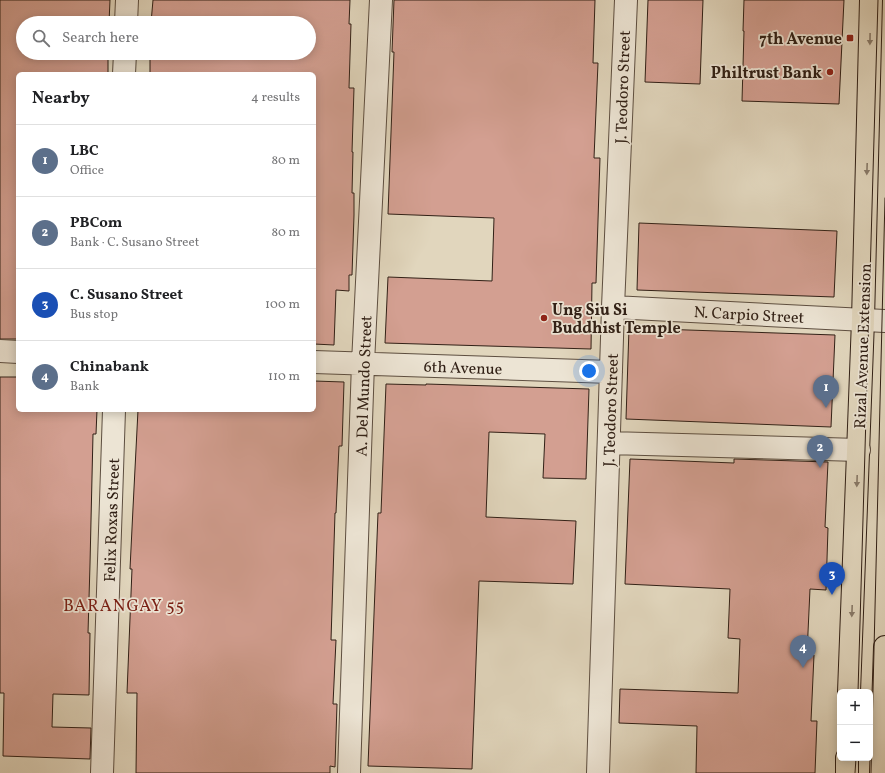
<!DOCTYPE html>
<html lang="en">
<head>
<meta charset="utf-8">
<style>
	body { margin:0; font-family:Vollkorn,serif; background:#f6f6f6; color:#202124 }
	.controls { position:absolute; right:12px; bottom:12px; display:grid; overflow:hidden; border-radius:6px; box-shadow:0 2px 10px #0003 }
	.controls button { width:36px; height:36px; display:grid; place-items:center; padding:0; border:0; border-bottom:1px solid #e0e0e0; background:#fff; color:#202124; font:20px sans-serif }
	.you { position:absolute; left:589px; top:371px; width:14px; height:14px; margin:-10px; border:3px solid #fff; border-radius:50%; background:#1a73e8; box-shadow:0 0 0 6px #1a73e833 }
	.badge { display:grid; place-items:center; width:26px; height:26px; border-radius:50%; background:#db2777; color:#fff; font-size:13px; font-weight:700 }
	.pin { position:absolute; translate:-50% -33px; filter:drop-shadow(0 1px 2px #0008) }
	.pin::after { content:''; position:absolute; top:21px; width:14px; height:12px; background:inherit; clip-path:polygon(0 0,100% 0,50% 100%) }
	.list { margin:0; padding:0; list-style:none }
	h2 { display:flex; justify-content:space-between; align-items:center; height:52px; margin:0; padding:0 16px; font-size:17px }
	h2 small { font-size:13px; font-weight:400; color:#757577 }
	.list li { display:grid; grid-template-columns:26px 1fr auto; gap:12px; align-items:center; box-sizing:border-box; height:72px; padding:0 16px; border-top:1px solid #e0e0e0 }
	.list b { display:block; font-size:15px; white-space:nowrap }
	.list p { margin:0; font-size:13px; white-space:nowrap; color:#757577 }
	.list em { font-size:13px; font-style:normal; color:#757577 }
	.icon { flex:none; width:22px; height:22px; fill:none; stroke:currentColor; stroke-width:2; stroke-linecap:round; stroke-linejoin:round }
	.map { position:relative; flex:none; width:885px; height:773px; overflow:hidden }
	.search { position:absolute; background:#fff; box-shadow:0 2px 10px #0003; left:16px; top:16px; width:300px; height:44px; display:flex; align-items:center; gap:10px; box-sizing:border-box; padding:0 14px; border-radius:22px; color:#757577; font-size:15px }
	.panel { position:absolute; background:#fff; box-shadow:0 2px 10px #0003; left:16px; top:72px; width:300px; height:340px; border-radius:6px }
	.map>svg:first-child { display:block }
	.building { fill:#d39f91; stroke:#312016 }
	.lines { fill:none; stroke-linecap:round; stroke-linejoin:round }
	.minor-casing { stroke:#5d4e40; stroke-width:24 }
	.major-casing { stroke:#312016; stroke-width:24 }
	.minor { stroke:#ece4d4; stroke-width:22 }
	.major { stroke:#e1d6bd; stroke-width:22 }
	.tram { stroke:#312016; stroke-width:1 }
	.oneway { fill:#897b6a }
	.poi-dot { fill:#8f2418; stroke:#ece4d4; stroke-width:1.5 }
	.labels { text-anchor:middle; stroke-width:3.5; stroke-linejoin:round; paint-order:stroke }
	.poi-label { font-size:16px; font-weight:bold; fill:#312016; stroke:#ece4d4; text-anchor:end }
	.street-label { font-size:16px; fill:#312016; stroke:#ece4d4 }
	.neighbourhood-label { font-size:17px; letter-spacing:1px; fill:#7a1f14; stroke:#ece4d4 }
</style>
</head>
<body>
<div class="map">
<svg width="885" height="773" viewBox="0 0 885 773">
	<rect width="100%" height="100%" fill="#e1d6bd"/>
	<filter id="stains"><feTurbulence type="fractalNoise" baseFrequency=".005" numOctaves="4"/><feColorMatrix values="0 0 0 0 .2 0 0 0 0 .09 0 0 0 0 .02 0 0 0 .5 -.17"/></filter>
	<radialGradient id="worn" r=".72"><stop offset=".6" stop-color="#630" stop-opacity="0"/><stop offset="1" stop-color="#630" stop-opacity=".3"/></radialGradient>
	<!-- building -->
	<path class="building" d="M0 0H110L109 23H23V53H108V74H18V339H0Z
		M153 0H350L349 24H351L349 88H354L352 152H353L352 193H354V215L352 275H349V291L336 290 334 345 314 344V74H150V53H309V23H151Z
		M394 0H595L593 63H598L594 158H600L596 283H592L591 349 385 343 388 277 492 281 494 218 388 214 394 52H392Z
		M648 0H703L700 84 645 82Z
		M744 0H844L839 104 742 101 744 31H743Z
		M639 223 837 231 834 297 637 290Z
		M629 328 835 335 831 427 626 419Z
		M0 377H18V410H97L96 434H93L90 564 88 633H90L89 695 53 694 52 727 91 728 90 759 3 756 4 693H0Z
		M314 381 344 382 342 446H339L336 513H335L331 640H336L333 704H337L335 767 330 766V773H136L137 693H127L132 569H130L133 508 138 410H314Z
		M386 384 426 385V384L589 389 586 479 543 478 545 434 489 432 486 517 576 521 573 584 479 581 472 769 368 766 378 513H381Z
		M630 459 734 463V459L828 462 825 527 828 528 826 590 810 589 807 654 814 655 811 721H817L815 773H696L697 726 619 723 620 689 738 693 740 639 728 638 730 589 625 584Z"/>
	<g class="lines">
		<!-- minor casing -->
		<g class="minor-casing">
			<path id="minor" d="M126 23 127 0
				M124 74 125 53
				M613 307 885 321
				M0 351 18 352
				M314 362 611 372
				M609 443 859 450
				M102 773 114 410
				M349 773 363 363 381 0
				M598 773 613 307 626 0"/>
		</g>
		<!-- major casing -->
		<g class="major-casing">
			<path id="major" d="M849 692 863 320 871 0
				M847 773V758
				M881 773 885 647"/>
		</g>
		<!-- minor -->
		<use href="#minor" class="minor"/>
		<!-- major -->
		<use href="#major" class="major"/>
		<!-- tram -->
		<path class="tram" d="M858 692 878 0
			M855 773 856 758
			M871 773 885 198"/>
	</g>
	<!-- one-way arrows -->
	<defs><path id="oneway-solid" d="M-6-.8H1V-3.2L6.5 0L1 3.2V.8H-6Z"/></defs>
	<g class="oneway">
		<use href="#oneway-solid" transform="translate(870 39) rotate(91)"/>
		<use href="#oneway-solid" transform="translate(867 169) rotate(92)"/>
		<use href="#oneway-solid" transform="translate(857 481) rotate(92)"/>
		<use href="#oneway-solid" transform="translate(852 611) rotate(92)"/>
	</g>
	<!-- markers -->
	<g class="poi-dot">
		<rect x="846" y="34" width="8" height="8" rx="2"/>
		<circle cx="830" cy="72" r="4"/>
		<circle cx="544" cy="318" r="4"/>
	</g>
	<g class="labels">
		<!-- poi labels -->
		<g class="poi-label">
			<text x="842" y="44">7th Avenue</text>
			<text x="822" y="78">Philtrust Bank</text>
			<text x="552" y="315" text-anchor="start">Ung Siu Si<tspan x="552" dy="18">Buddhist Temple</tspan></text>
		</g>
		<!-- street labels -->
		<g class="street-label">
			<text transform="translate(622 87) rotate(-88)" y="6">J. Teodoro Street</text>
			<text transform="translate(749 314) rotate(3)" y="6">N. Carpio Street</text>
			<text transform="translate(862 346) rotate(-88)" y="6">Rizal Avenue Extension</text>
			<text transform="translate(463 367) rotate(2)" y="6">6th Avenue</text>
			<text transform="translate(363 386) rotate(-88)" y="6">A. Del Mundo Street</text>
			<text transform="translate(610 410) rotate(-88)" y="6">J. Teodoro Street</text>
			<text transform="translate(111 520) rotate(-88)" y="6">Felix Roxas Street</text>
		</g>
		<!-- neighbourhood labels -->
		<g class="neighbourhood-label">
			<text x="124" y="611">BARANGAY 55</text>
		</g>
	</g>
	<rect width="100%" height="100%" filter="url(#stains)"/>
	<rect width="100%" height="100%" fill="url(#worn)"/>
</svg>
<div class="controls">
<button>+</button>
<button>−</button>
</div>
<div class="you"></div>
<div class="pin badge" style="left:826px;top:408px;background:#5c6f8a">1</div>
<div class="pin badge" style="left:820px;top:468px;background:#5c6f8a">2</div>
<div class="pin badge" style="left:832px;top:595px;background:#1a4fb4">3</div>
<div class="pin badge" style="left:803px;top:668px;background:#5c6f8a">4</div>
<div class="search"><svg class="icon" aria-label="search" viewBox="0 0 24 24"><circle cx="10" cy="10" r="6"/><path d="M15 15l6 6"/></svg>Search here</div>
<section class="panel">
<h2>Nearby<small>4 results</small></h2>
<ul class="list">
<li><span class="badge" style="background:#5c6f8a">1</span><div><b>LBC</b><p>Office</p></div><em>80 m</em></li>
<li><span class="badge" style="background:#5c6f8a">2</span><div><b>PBCom</b><p>Bank · C. Susano Street</p></div><em>80 m</em></li>
<li><span class="badge" style="background:#1a4fb4">3</span><div><b>C. Susano Street</b><p>Bus stop</p></div><em>100 m</em></li>
<li><span class="badge" style="background:#5c6f8a">4</span><div><b>Chinabank</b><p>Bank</p></div><em>110 m</em></li>
</ul>
</section>
</div>
</body>
</html>
